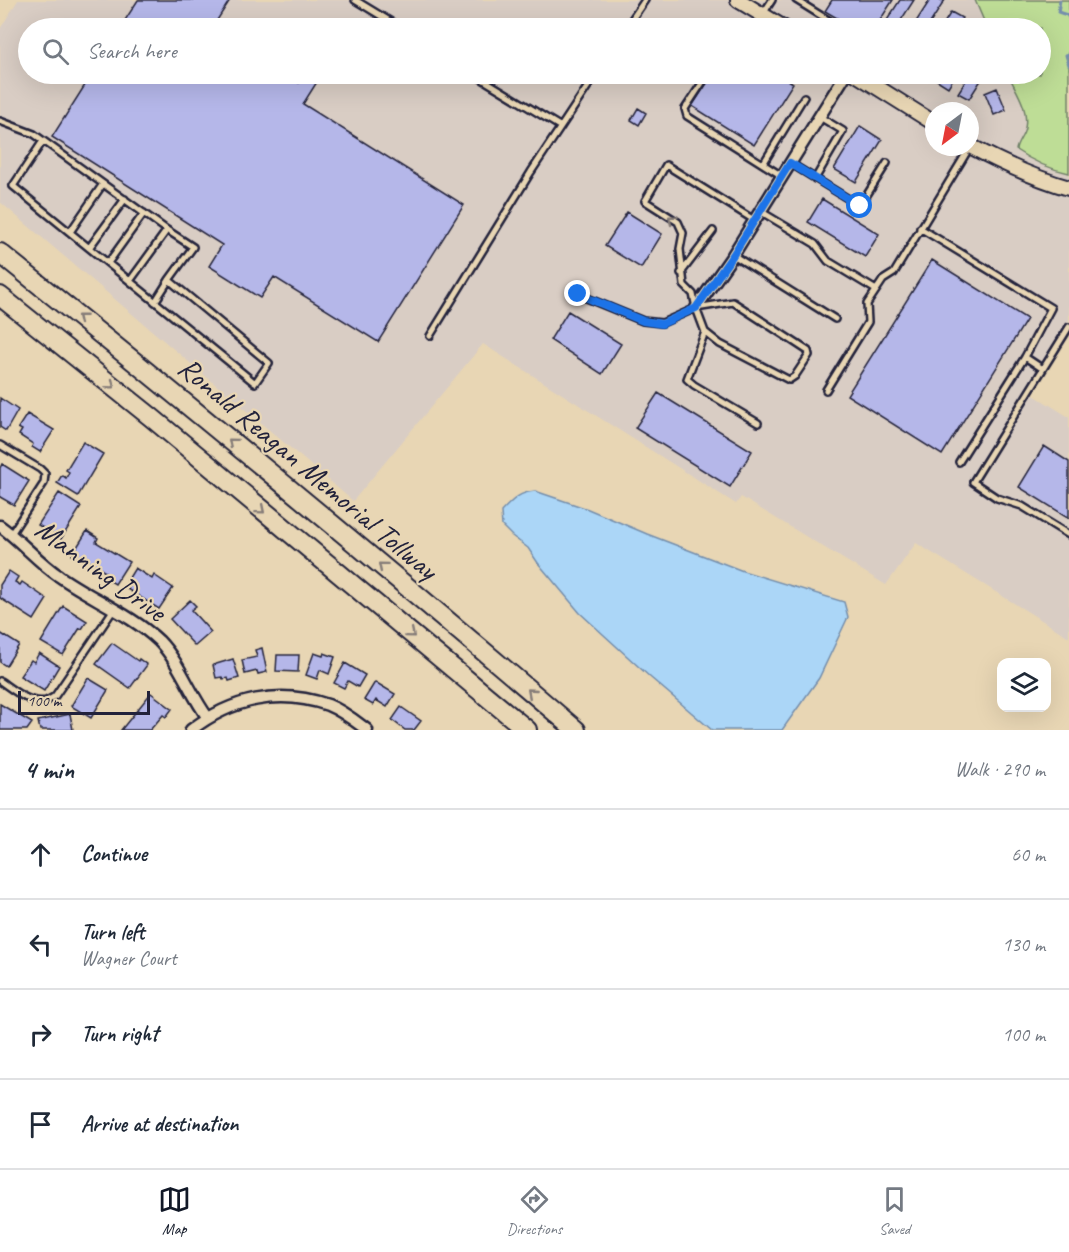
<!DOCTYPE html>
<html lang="en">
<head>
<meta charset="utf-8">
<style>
	body { margin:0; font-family:Caveat,sans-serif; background:#f2f2f3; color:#1f2937 }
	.controls { position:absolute; right:18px; bottom:18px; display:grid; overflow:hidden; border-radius:12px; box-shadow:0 6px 24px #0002 }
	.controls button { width:54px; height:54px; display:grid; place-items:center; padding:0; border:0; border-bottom:2px solid #e0e1e3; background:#fff; color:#1f2937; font:30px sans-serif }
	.compass { position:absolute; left:925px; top:102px; width:54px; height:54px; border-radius:50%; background:#fff; box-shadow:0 6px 24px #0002; rotate:212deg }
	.scale { position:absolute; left:18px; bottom:15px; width:132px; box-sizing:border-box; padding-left:6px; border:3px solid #22223b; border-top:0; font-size:16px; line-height:21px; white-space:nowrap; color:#22223b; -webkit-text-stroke:4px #e8d6b4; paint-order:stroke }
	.stop { position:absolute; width:18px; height:18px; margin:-14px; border:4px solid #1a73e8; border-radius:50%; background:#fff }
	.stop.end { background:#1a73e8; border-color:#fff; box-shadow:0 2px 6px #0008 }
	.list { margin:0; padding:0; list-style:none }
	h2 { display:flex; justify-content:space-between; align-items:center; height:78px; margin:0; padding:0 24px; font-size:26px }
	h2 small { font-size:20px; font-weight:400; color:#747a83 }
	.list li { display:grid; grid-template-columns:39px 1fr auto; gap:18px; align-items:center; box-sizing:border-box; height:90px; padding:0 24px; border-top:2px solid #e0e1e3 }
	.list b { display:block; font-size:22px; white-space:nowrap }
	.list p { margin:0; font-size:20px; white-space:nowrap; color:#747a83 }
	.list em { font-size:20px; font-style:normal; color:#747a83 }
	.icon { flex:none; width:33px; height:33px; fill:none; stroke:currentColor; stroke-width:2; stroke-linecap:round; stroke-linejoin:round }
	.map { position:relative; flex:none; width:1069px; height:730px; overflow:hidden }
	.search { position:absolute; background:#fff; box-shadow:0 6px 24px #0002; left:18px; right:18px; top:18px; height:66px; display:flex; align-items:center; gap:15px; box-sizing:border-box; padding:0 21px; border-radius:33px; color:#747a83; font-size:22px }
	.sheet { height:438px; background:#fff }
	nav { display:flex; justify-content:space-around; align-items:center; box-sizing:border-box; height:84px; border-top:2px solid #e0e1e3; background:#fff; font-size:16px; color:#747a83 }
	nav a { display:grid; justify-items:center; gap:3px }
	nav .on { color:#111827 }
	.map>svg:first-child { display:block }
	.built { fill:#d9cdc4; fill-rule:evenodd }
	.green { fill:#bedd96; stroke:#708068; stroke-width:1.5 }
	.water { fill:#abd6f7; stroke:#748eac; stroke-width:1.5 }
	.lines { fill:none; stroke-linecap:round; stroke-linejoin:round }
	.stream { stroke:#748eac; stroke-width:3 }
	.building { fill:#b5b7e9; stroke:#22223b; stroke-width:1.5 }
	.lane-casing { stroke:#22223b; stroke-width:10 }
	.street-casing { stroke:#22223b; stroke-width:15 }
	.secondary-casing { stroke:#22223b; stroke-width:18 }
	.highway-casing { stroke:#22223b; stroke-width:22 }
	.lane { stroke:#e8d6b4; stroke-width:5 }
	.street { stroke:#e8d6b4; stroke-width:10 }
	.secondary { stroke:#e8d6b4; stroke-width:14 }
	.highway { stroke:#e8d6b4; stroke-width:18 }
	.oneway { stroke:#857c78 }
	.route { stroke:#1a73e8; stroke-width:8 }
	.labels { text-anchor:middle; stroke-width:4.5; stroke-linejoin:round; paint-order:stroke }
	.street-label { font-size:30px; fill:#22223b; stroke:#e8d6b4 }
</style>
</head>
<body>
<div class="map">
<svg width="1069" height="730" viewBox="0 0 1069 730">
	<rect width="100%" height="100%" fill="#e8d6b4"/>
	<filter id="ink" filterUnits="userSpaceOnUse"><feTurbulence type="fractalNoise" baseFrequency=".0167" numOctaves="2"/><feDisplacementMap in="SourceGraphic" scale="12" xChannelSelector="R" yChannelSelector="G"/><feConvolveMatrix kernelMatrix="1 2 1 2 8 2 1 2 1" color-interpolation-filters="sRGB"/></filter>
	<g filter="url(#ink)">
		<!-- built -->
		<path class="built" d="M18 0H1069V336L1032 394 1069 417V637L916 543 886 585 741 497 736 504 483 344 353 501 0 202V29ZM28 28H1040V74H28ZM934 111H970V147H934Z"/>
		<!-- green -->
		<path class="green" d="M975 0H1069V173C1050 169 1032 161 1016 150 1017 142 1024 136 1025 128 1029 108 1016 91 1008 74H1040V28H987Z"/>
		<!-- water -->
		<path class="water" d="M535 491 588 509 647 534 743 571 844 602 848 617 819 678 782 730H712L651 678 580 613 538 563 528 548 512 536 502 526 501 512C513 500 517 493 535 491Z"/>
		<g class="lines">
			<!-- stream -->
			<path class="stream" d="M1060 0 1058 12 1067 15 1069 18
				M1069 54 1066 55 1069 65"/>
		</g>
		<!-- building -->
		<path class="building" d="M138 0H230L212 28H213H120Z
			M832 0H893L875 28H854L825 11Z
			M900 0H914L896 28H882Z
			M930 0H945L927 28H912Z
			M951 12 962 18 956 28H941Z
			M92 74H285L299 83 305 74H322L303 104 464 205 378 342 274 277 260 298 209 266 222 245 52 137Z
			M713 74H778L793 83 754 145 692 106Z
			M941 74H956L948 87 937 80Z
			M970 74H985L969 99 958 93Z
			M997 88 1006 110 994 115 985 93Z
			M638 108 646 113 639 125 631 120Z
			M860 126 882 140 856 182 834 169Z
			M822 199 879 234 865 257 808 222Z
			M627 212 662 234 641 268 605 246Z
			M932 260 1027 319 942 455 847 395Z
			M568 311 621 344 602 374 550 340Z
			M658 393 752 451 730 487 635 428Z
			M0 398 18 410 6 431 0 427Z
			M27 414 54 430 40 452 32 447 33 444 19 435 22 430 18 428Z
			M83 442 103 454 78 496 57 483 62 475 66 478 69 472 66 470Z
			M1044 446 1069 462V518L1019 487Z
			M2 464 29 481 14 505 0 497V468Z
			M59 493 81 507 61 539 38 525Z
			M87 531 98 538 96 542 129 562 115 584 107 579 110 575 83 558 81 560 72 555Z
			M135 568 152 579 154 575 173 588 159 609 127 589 131 583 127 581Z
			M9 571 18 577 15 582 20 585 22 582 47 599 34 620 0 598V585Z
			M190 600 196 606 191 610 211 632 195 646 170 619Z
			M63 606 87 621 82 629 80 628 63 655 41 642Z
			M0 633 19 645 6 666 0 662Z
			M112 643 138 661 139 659 147 665 130 688 96 664Z
			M262 648 267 672 258 674 257 671 245 674 242 660 257 657 255 650Z
			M39 653 59 666 44 691 20 676 31 660 34 662Z
			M314 653 323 656 324 653 335 657 329 674 320 670 317 679 306 675Z
			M277 655H299L298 672 276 671Z
			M233 659 239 678 229 681 228 678 223 679 222 677 216 678 213 665Z
			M345 663 365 675 358 687 348 681 344 688 334 683Z
			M88 678 108 690 91 718 71 706Z
			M375 682 395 694 387 707 376 700 373 705 364 700Z
			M151 693 172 709 166 717 163 715 150 730H121Z
			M0 704 32 723 27 730H0Z
			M401 707 421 721 414 730H405L392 720Z
			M70 714 73 730H40L38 721Z"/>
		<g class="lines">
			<!-- lane casing -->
			<g class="lane-casing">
				<path id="lane" d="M355 0 401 28
					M796 0 841 28
					M763 14 772 0
					M626 28 645 0
					M474 74 561 127
					M708 74 685 109 687 116 782 176
					M0 121 34 134 167 230 193 247 169 280 269 363 255 383 13 186 43 141
					M790 163 860 206 887 163
					M763 164 804 97
					M815 179 843 131 820 117
					M760 211 815 244 828 261 876 290
					M920 228 1051 308 1025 357 959 462
					M70 232 103 184
					M89 248 125 199
					M733 255 835 319
					M108 263 144 213
					M681 273 713 231
					M130 281 167 230
					M577 294 643 321 662 323 696 308 733 302 808 351 809 355 795 376 789 380 720 344 705 332 696 308 693 294 684 285 680 249 683 233 678 222 645 201 666 165 754 220
					M155 302 169 280
					M1069 327 973 482 997 498 1022 506 1069 535
					M705 332 687 379 694 385 758 423
					M430 336 531 172 596 74
					M1025 357 1043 369
					M826 390 868 322 867 304 883 280 894 273 970 147
					M0 445 40 469 45 474 44 483 11 534
					M0 681C12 689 30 705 46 701 49 700 52 698 55 696L114 609"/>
			</g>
			<!-- street casing -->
			<g class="street-casing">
				<path id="street" d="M696 308 733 255 846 74
					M0 526C21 541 38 562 59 576 90 598 132 615 159 641 180 663 190 694 208 718
					M191 730C231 699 279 688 328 705 343 711 355 721 367 730"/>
			</g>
			<!-- secondary casing -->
			<g class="secondary-casing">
				<path id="secondary" d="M738 0 784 28
					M856 74 934 123
					M970 146C1002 163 1034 178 1069 188"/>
			</g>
			<!-- highway casing -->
			<g class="highway-casing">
				<path id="highway" d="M0 253C194 409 387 568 576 730
					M0 296 151 417 527 730"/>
			</g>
			<!-- lane -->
			<use href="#lane" class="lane"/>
			<!-- street -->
			<use href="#street" class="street"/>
			<!-- secondary -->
			<use href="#secondary" class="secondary"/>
			<!-- highway -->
			<use href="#highway" class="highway"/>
		</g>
		<!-- one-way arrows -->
		<defs><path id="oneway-chevron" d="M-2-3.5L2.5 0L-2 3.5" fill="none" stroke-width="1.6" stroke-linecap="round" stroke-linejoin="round" transform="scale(1.5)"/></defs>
		<g class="oneway">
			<use href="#oneway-chevron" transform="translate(672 219) rotate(-141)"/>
			<use href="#oneway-chevron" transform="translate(81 318) rotate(-141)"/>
			<use href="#oneway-chevron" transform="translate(111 385) rotate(39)"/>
			<use href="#oneway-chevron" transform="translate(232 442) rotate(-140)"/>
			<use href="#oneway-chevron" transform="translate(261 510) rotate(40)"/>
			<use href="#oneway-chevron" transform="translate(382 566) rotate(-140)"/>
			<use href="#oneway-chevron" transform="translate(411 634) rotate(40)"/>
			<use href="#oneway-chevron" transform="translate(531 692) rotate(-139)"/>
		</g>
	</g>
	<g class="lines" filter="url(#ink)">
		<!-- route -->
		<path class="route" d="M578 294 643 321 662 324 696 308 733 255 790 163 860 206"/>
	</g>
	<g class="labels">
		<!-- street labels -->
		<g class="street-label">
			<text transform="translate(308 468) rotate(40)" y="10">Ronald Reagan Memorial Tollway</text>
			<text transform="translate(101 570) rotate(36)" y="10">Manning Drive</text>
		</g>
	</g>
</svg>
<div class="controls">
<button><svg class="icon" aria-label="layers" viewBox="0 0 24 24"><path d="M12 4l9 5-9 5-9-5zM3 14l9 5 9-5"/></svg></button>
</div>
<svg class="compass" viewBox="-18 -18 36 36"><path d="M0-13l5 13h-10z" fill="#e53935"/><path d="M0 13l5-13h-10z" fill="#747a83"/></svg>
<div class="scale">100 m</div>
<div class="stop" style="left:860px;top:206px"></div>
<div class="stop end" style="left:578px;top:294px"></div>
<div class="search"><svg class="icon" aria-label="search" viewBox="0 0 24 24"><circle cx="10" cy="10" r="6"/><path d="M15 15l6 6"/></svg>Search here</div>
</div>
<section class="sheet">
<h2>4 min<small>Walk · 290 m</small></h2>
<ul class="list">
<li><svg class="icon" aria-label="ahead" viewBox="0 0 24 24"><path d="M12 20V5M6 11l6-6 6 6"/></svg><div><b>Continue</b></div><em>60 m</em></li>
<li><svg class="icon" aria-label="left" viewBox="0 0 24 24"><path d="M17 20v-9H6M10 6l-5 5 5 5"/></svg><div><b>Turn left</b><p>Wagner Court</p></div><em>130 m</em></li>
<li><svg class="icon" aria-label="right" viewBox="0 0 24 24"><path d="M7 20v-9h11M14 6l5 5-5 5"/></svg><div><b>Turn right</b></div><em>100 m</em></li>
<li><svg class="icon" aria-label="arrive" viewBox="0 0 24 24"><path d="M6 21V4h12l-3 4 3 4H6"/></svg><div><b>Arrive at destination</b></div></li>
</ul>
</section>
<nav>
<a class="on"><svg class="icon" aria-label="map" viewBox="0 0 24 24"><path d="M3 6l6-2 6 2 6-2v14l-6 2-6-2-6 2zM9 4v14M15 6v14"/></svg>Map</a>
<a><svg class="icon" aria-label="directions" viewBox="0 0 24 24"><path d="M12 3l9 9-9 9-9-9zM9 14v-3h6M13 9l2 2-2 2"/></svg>Directions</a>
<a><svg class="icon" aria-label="saved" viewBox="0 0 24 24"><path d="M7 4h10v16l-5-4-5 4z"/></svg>Saved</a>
</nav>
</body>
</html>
